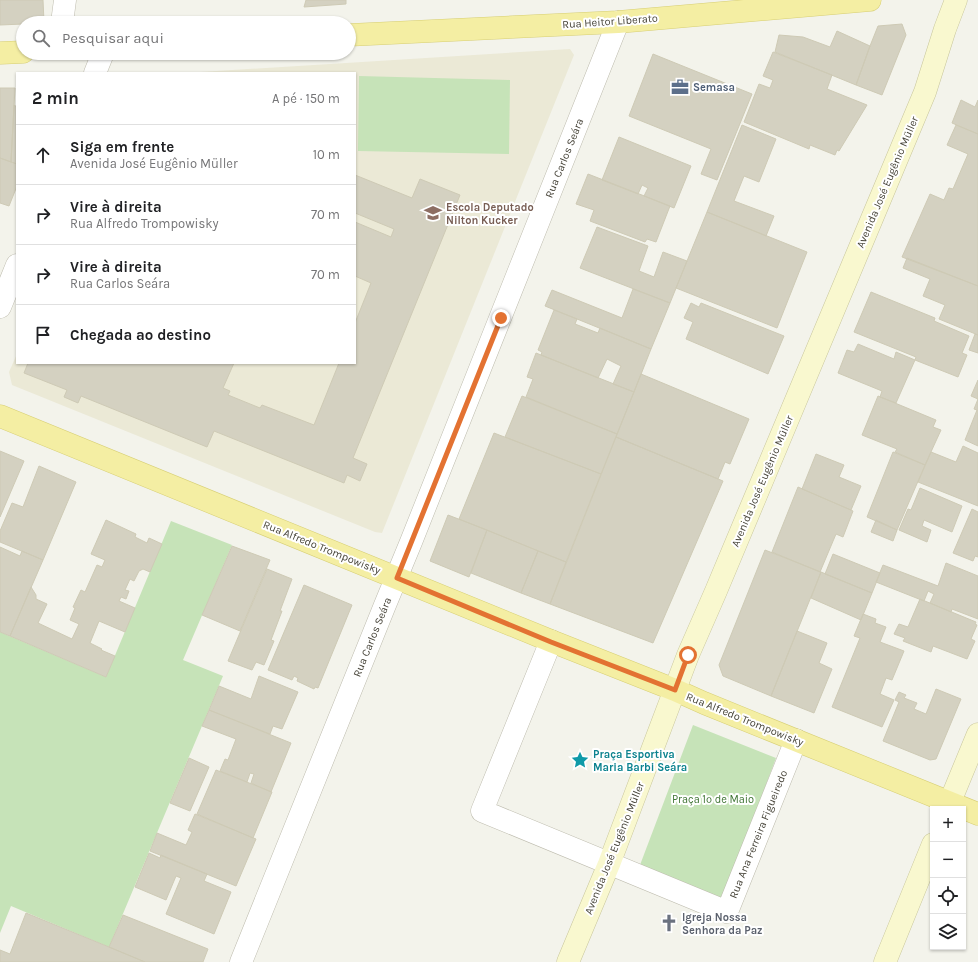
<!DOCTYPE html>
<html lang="pt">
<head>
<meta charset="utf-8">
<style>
	body { margin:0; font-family:Karla,sans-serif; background:#f2f2f2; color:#202124 }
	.controls { position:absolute; right:12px; bottom:12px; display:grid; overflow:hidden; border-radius:0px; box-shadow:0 1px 3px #0004 }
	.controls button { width:36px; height:36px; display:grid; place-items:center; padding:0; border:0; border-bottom:1px solid #e0e0e0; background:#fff; color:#202124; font:20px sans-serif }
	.stop { position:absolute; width:12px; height:12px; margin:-9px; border:3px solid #e37232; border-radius:50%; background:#fff }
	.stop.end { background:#e37232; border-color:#fff; box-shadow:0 1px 4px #0008 }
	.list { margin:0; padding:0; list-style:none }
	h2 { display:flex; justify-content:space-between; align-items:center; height:52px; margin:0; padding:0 16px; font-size:17px }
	h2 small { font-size:13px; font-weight:400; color:#757577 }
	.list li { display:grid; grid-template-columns:26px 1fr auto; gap:12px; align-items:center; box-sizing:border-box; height:60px; padding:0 16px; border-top:1px solid #e0e0e0 }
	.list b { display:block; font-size:15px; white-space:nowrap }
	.list p { margin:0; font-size:13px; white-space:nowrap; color:#757577 }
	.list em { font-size:13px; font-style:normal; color:#757577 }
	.icon { flex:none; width:22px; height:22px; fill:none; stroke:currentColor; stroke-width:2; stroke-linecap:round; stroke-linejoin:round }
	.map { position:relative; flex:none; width:978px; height:962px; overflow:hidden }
	.search { position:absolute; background:#fff; box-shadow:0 1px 3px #0004; left:16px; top:16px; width:340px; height:44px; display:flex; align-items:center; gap:10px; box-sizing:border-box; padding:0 14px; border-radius:22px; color:#757577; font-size:15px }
	.panel { position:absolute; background:#fff; box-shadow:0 1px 3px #0004; left:16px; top:72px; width:340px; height:292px; border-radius:0px }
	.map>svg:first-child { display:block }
	.education { fill:#ebe9d6 }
	.green { fill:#c6e3b8 }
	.building { fill:#d4d1c1; stroke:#cecab5 }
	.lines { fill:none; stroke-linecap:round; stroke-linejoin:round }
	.minor-casing { stroke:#bebcae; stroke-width:23 }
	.tertiary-casing { stroke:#bebcae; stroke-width:23 }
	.secondary-casing { stroke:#c8c69b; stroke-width:23 }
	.primary-casing { stroke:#d7cf75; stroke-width:23 }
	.minor { stroke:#fff; stroke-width:22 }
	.tertiary { stroke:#fff; stroke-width:22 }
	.secondary { stroke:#f9f8cf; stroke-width:22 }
	.primary { stroke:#f4eea3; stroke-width:22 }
	.route { stroke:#e37232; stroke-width:5 }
	.labels { text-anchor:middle; stroke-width:4; stroke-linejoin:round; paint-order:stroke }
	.street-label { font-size:11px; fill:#474439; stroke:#fff }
	.service-label { font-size:11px; font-weight:bold; fill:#4e5e75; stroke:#fff; text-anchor:start }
	.education-label { font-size:11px; font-weight:bold; fill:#785e54; stroke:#fff; text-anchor:start }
	.culture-label { font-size:11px; font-weight:bold; fill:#0d838f; stroke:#fff; text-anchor:start }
	.park-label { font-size:11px; fill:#3d7332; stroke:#fff }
	.worship-label { font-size:11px; font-weight:bold; fill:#5b616d; stroke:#fff; text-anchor:start }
</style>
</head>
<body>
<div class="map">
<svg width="978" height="962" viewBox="0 0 978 962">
	<rect width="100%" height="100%" fill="#f3f3eb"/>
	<!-- education -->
	<path class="education" d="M570 49 574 55 382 533 375 532 12 385 9 372 17 354V363H355V73H184Z"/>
	<!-- green -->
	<path class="green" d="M359 76 510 80 509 154 358 151Z
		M171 521 232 545 183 660 223 676 109 947 11 906 0 933V632L106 677Z
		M693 725 776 758 723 899 640 865Z"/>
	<!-- building -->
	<path class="building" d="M0 0H43L44 22 23 23V24L0 25Z
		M306 0H346V4L304 7Z
		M902 24 906 35 882 95 856 85 870 46 878 26Z
		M837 31 870 46 856 85 775 52 779 35 803 37 830 47Z
		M773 52 832 75 827 89 867 105 839 151 837 150 835 155 810 145 809 149 744 122 759 84 770 88 773 80 763 76Z
		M653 54 752 94 717 180 701 174 711 149 629 116Z
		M0 88H15L11 162 0 158Z
		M961 100 975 107 978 100V134L952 123Z
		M14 105 17 107V164L11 162Z
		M742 125 776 139 759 182 744 176 734 201 774 216 766 236 707 212Z
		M956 125 978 134V286L902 257 930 194 944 200 949 188 953 189 968 154 947 145Z
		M619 137 691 166 674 208 644 196 648 188 642 185 638 194 602 180Z
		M0 158 17 164V186L9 206 0 203Z
		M588 174 670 206 656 242 647 239 645 242 590 221 594 210 576 204Z
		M355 175 412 198 420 179 460 195 353 458 367 464 360 481 347 475 344 483 214 431 207 447 81 396 78 403 64 397 67 390 24 373 28 363H234L223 388 230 391 228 395 260 408 262 405 314 425 339 363H355V323L371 283 355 276V222L391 237 394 229 355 213Z
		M707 212 807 252 777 328 676 288Z
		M597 227 648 246 639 271 654 277 663 252 687 261 670 303 580 268Z
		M907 258 978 286V335L939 319 945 305 923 296 930 279 903 268Z
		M633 289 670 303 651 349 545 306 552 290 622 318Z
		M871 292 935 318 934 321 969 336 962 353 967 355 958 377 915 360 916 357 854 332Z
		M691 303 699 307 701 303 784 336 768 374 686 339 693 322 684 318Z
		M554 310 577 319 575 324 598 333 600 328 651 349 634 392 613 384 621 366 607 359 598 378 541 355 542 352 538 350Z
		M975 334 978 335V353L969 350Z
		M858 344 894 359 896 352 915 360 896 403 880 397 882 391 838 373 847 350 854 352Z
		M536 353 634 392 617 434 526 397 533 379 527 377Z
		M641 374 749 419 730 464 725 462 718 479 616 437Z
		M978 380V399L971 396Z
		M522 396 617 434 601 474 505 437Z
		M878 396 936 420 933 427 941 430 925 465 895 452 897 449 862 435Z
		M978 399V446L965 440 977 410 974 409Z
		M494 433 601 474 566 562 459 519Z
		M616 437 723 481 653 643 550 604Z
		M963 446 978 453V506L918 482 931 452 956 462Z
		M0 451 24 461 0 517Z
		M893 452 925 465 897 530 867 517Z
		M816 454 844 465 839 477 861 486 851 510 802 489Z
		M39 466 76 482 43 560 0 542V531L12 503 23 507Z
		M798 487 853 511 843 537 836 534 820 572 772 552Z
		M920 488 962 506 952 532 924 520 922 526 931 530 927 542 899 530 908 509 911 510Z
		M972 509 978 512V557L975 556 973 561 953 553Z
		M448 515 487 530 469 577 430 561Z
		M106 520 136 534 135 537 147 543 149 538 162 544 150 572 143 569 139 571 134 581 130 579 125 590 129 591 126 599 121 597 119 601 135 608 125 632 99 621 90 643 102 649 101 650 115 656 106 677 10 636 31 587 36 595V599L47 604 38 623 72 639 79 624 70 620 75 608 73 607 81 590 85 592 97 565 102 567 105 560 91 554Z
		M876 520 897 530 893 541 871 532Z
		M487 530 538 551 521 593 471 573Z
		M232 546 270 560 240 631 202 615Z
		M0 547 20 556 22 551 43 560 10 636 0 632Z
		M765 550 821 572 771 696 723 676 719 665Z
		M538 551 566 562 550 604 521 593Z
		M833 554 880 573 872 593 825 574Z
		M946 563 978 576V619L952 609 951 612 930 603 934 594 928 591 924 601 876 582 883 565 938 586Z
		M267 569 292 579 280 611H282L271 640 274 641 264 665 256 662 252 670 228 661Z
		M821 572 872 593 861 620 811 598Z
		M304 585 352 605 318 688 315 687 314 689 297 681 298 678 294 676 292 680 268 670Z
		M920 599 976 622 975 624 977 625 971 639 975 641 967 659 933 646 931 652 903 641 905 638 894 634 899 624 908 627Z
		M863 614 876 619 875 623 886 627 880 642 904 651 892 680 886 678 880 694 894 700 882 727 832 707 860 638 854 636Z
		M797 631 827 643 819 663 832 669 814 713 771 696Z
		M259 676 298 692 282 729 273 726 270 734 209 710 219 686 251 699Z
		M936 689 961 699 936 759 930 760 883 741 899 702 895 700 899 692 906 695 904 698 917 703 914 709 926 714Z
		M209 710 291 743 271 792 251 783 254 774 250 773 247 782 220 771 225 759 228 760 236 739 202 726Z
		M189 758 209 767 190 811 170 803Z
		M216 770 272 792 253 838 197 814Z
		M195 814 256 839 236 886 150 851 157 833 186 845 192 832 188 830Z
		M149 853 160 858 161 855 207 874 204 881 231 892 214 934 166 914 181 878 176 876 166 900 135 887Z
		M26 913 109 947 145 962H0V950L10 954Z
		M123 915 208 949 203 962H145L109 947Z"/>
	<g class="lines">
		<!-- minor casing -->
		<g class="minor-casing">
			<path id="minor" d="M62 23 65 0
				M551 641 482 811 727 912 796 740
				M241 962 385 605 411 542 618 22"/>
		</g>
		<!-- tertiary casing -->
		<g class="tertiary-casing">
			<path id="tertiary" d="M95 73 103 53
				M0 307 17 265"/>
		</g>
		<!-- secondary casing -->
		<g class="secondary-casing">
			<path id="secondary" d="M947 809 978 734
				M568 962 609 864 688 655 716 591 925 92 945 29 956 0
				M885 962 933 844"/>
		</g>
		<!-- primary casing -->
		<g class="primary-casing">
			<path id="primary" d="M349 35 618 22 870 0
				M0 53 23 52
				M0 416 360 563 551 641 675 690 704 703 978 814"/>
		</g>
		<!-- minor -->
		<use href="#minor" class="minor"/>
		<!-- tertiary -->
		<use href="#tertiary" class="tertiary"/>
		<!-- secondary -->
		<use href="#secondary" class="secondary"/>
		<!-- primary -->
		<use href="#primary" class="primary"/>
	</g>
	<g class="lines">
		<!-- route -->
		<path class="route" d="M501 318 397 578 551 642 675 690 688 655"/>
	</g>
	<!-- icons -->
	<defs>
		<g id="office-bare" transform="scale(1.38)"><path d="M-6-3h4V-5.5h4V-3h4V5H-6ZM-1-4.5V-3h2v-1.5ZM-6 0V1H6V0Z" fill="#5c6f8a" stroke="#fff" stroke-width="2.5" paint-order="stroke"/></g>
		<g id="school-bare" transform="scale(1.38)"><path d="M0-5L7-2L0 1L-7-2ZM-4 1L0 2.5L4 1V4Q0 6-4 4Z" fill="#8d6e63" stroke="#fff" stroke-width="2.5" paint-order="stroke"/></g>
		<g id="sight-bare" transform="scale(1.38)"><path d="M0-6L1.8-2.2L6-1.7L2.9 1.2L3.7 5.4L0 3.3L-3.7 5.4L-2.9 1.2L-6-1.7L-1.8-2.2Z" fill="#0f9aa8" stroke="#fff" stroke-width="2.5" paint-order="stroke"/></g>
		<g id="church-bare" transform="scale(1.38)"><path d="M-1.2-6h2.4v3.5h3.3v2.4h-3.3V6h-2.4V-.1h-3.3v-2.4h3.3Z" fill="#6b7280" stroke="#fff" stroke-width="2.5" paint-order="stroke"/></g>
	</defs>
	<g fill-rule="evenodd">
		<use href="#office-bare" x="680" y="87"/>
		<use href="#school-bare" x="433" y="213"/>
		<use href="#sight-bare" x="580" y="760"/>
		<use href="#church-bare" x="669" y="923"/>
	</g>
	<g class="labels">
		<!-- street labels -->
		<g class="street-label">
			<text transform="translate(610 21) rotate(-4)" y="4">Rua Heitor Liberato</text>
			<text transform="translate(564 158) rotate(-68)" y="4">Rua Carlos Seára</text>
			<text transform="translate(887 182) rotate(-67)" y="4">Avenida José Eugênio Müller</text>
			<text transform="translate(762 481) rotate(-67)" y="4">Avenida José Eugênio Müller</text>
			<text transform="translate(322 547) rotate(22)" y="4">Rua Alfredo Trompowisky</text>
			<text transform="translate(372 637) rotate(-68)" y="4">Rua Carlos Seára</text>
			<text transform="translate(745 719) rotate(22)" y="4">Rua Alfredo Trompowisky</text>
			<text transform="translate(758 834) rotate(-68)" y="4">Rua Ana Ferreira Figueiredo</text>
			<text transform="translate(614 848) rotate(-68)" y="4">Avenida José Eugênio Müller</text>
		</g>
		<!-- service labels -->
		<g class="service-label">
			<text x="693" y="91">Semasa</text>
		</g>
		<!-- education labels -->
		<g class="education-label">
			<text x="446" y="211">Escola Deputado<tspan x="446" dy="13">Nilton Kucker</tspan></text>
		</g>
		<!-- culture labels -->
		<g class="culture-label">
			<text x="593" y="758">Praça Esportiva<tspan x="593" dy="13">Maria Barbi Seára</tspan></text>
		</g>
		<!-- park labels -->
		<g class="park-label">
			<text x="713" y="803">Praça 1º de Maio</text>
		</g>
		<!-- worship labels -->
		<g class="worship-label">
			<text x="682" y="921">Igreja Nossa<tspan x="682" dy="13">Senhora da Paz</tspan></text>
		</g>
	</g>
</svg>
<div class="controls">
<button>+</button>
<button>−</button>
<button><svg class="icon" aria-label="locate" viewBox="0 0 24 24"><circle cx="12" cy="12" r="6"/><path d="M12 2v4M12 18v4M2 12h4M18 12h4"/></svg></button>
<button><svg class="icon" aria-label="layers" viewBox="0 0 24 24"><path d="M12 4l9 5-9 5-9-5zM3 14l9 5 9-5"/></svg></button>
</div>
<div class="stop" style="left:688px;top:655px"></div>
<div class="stop end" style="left:501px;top:318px"></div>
<div class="search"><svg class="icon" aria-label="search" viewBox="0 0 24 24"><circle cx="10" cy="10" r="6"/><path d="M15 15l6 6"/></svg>Pesquisar aqui</div>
<section class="panel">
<h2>2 min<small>A pé · 150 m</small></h2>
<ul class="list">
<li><svg class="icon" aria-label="ahead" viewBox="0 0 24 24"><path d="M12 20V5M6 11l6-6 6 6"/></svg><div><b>Siga em frente</b><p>Avenida José Eugênio Müller</p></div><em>10 m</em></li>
<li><svg class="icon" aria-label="right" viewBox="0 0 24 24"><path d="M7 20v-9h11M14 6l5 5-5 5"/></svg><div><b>Vire à direita</b><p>Rua Alfredo Trompowisky</p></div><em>70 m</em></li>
<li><svg class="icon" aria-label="right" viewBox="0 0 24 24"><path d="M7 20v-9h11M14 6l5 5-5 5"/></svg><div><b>Vire à direita</b><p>Rua Carlos Seára</p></div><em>70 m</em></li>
<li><svg class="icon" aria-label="arrive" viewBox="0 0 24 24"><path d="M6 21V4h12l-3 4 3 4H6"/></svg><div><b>Chegada ao destino</b></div></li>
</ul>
</section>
</div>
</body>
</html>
